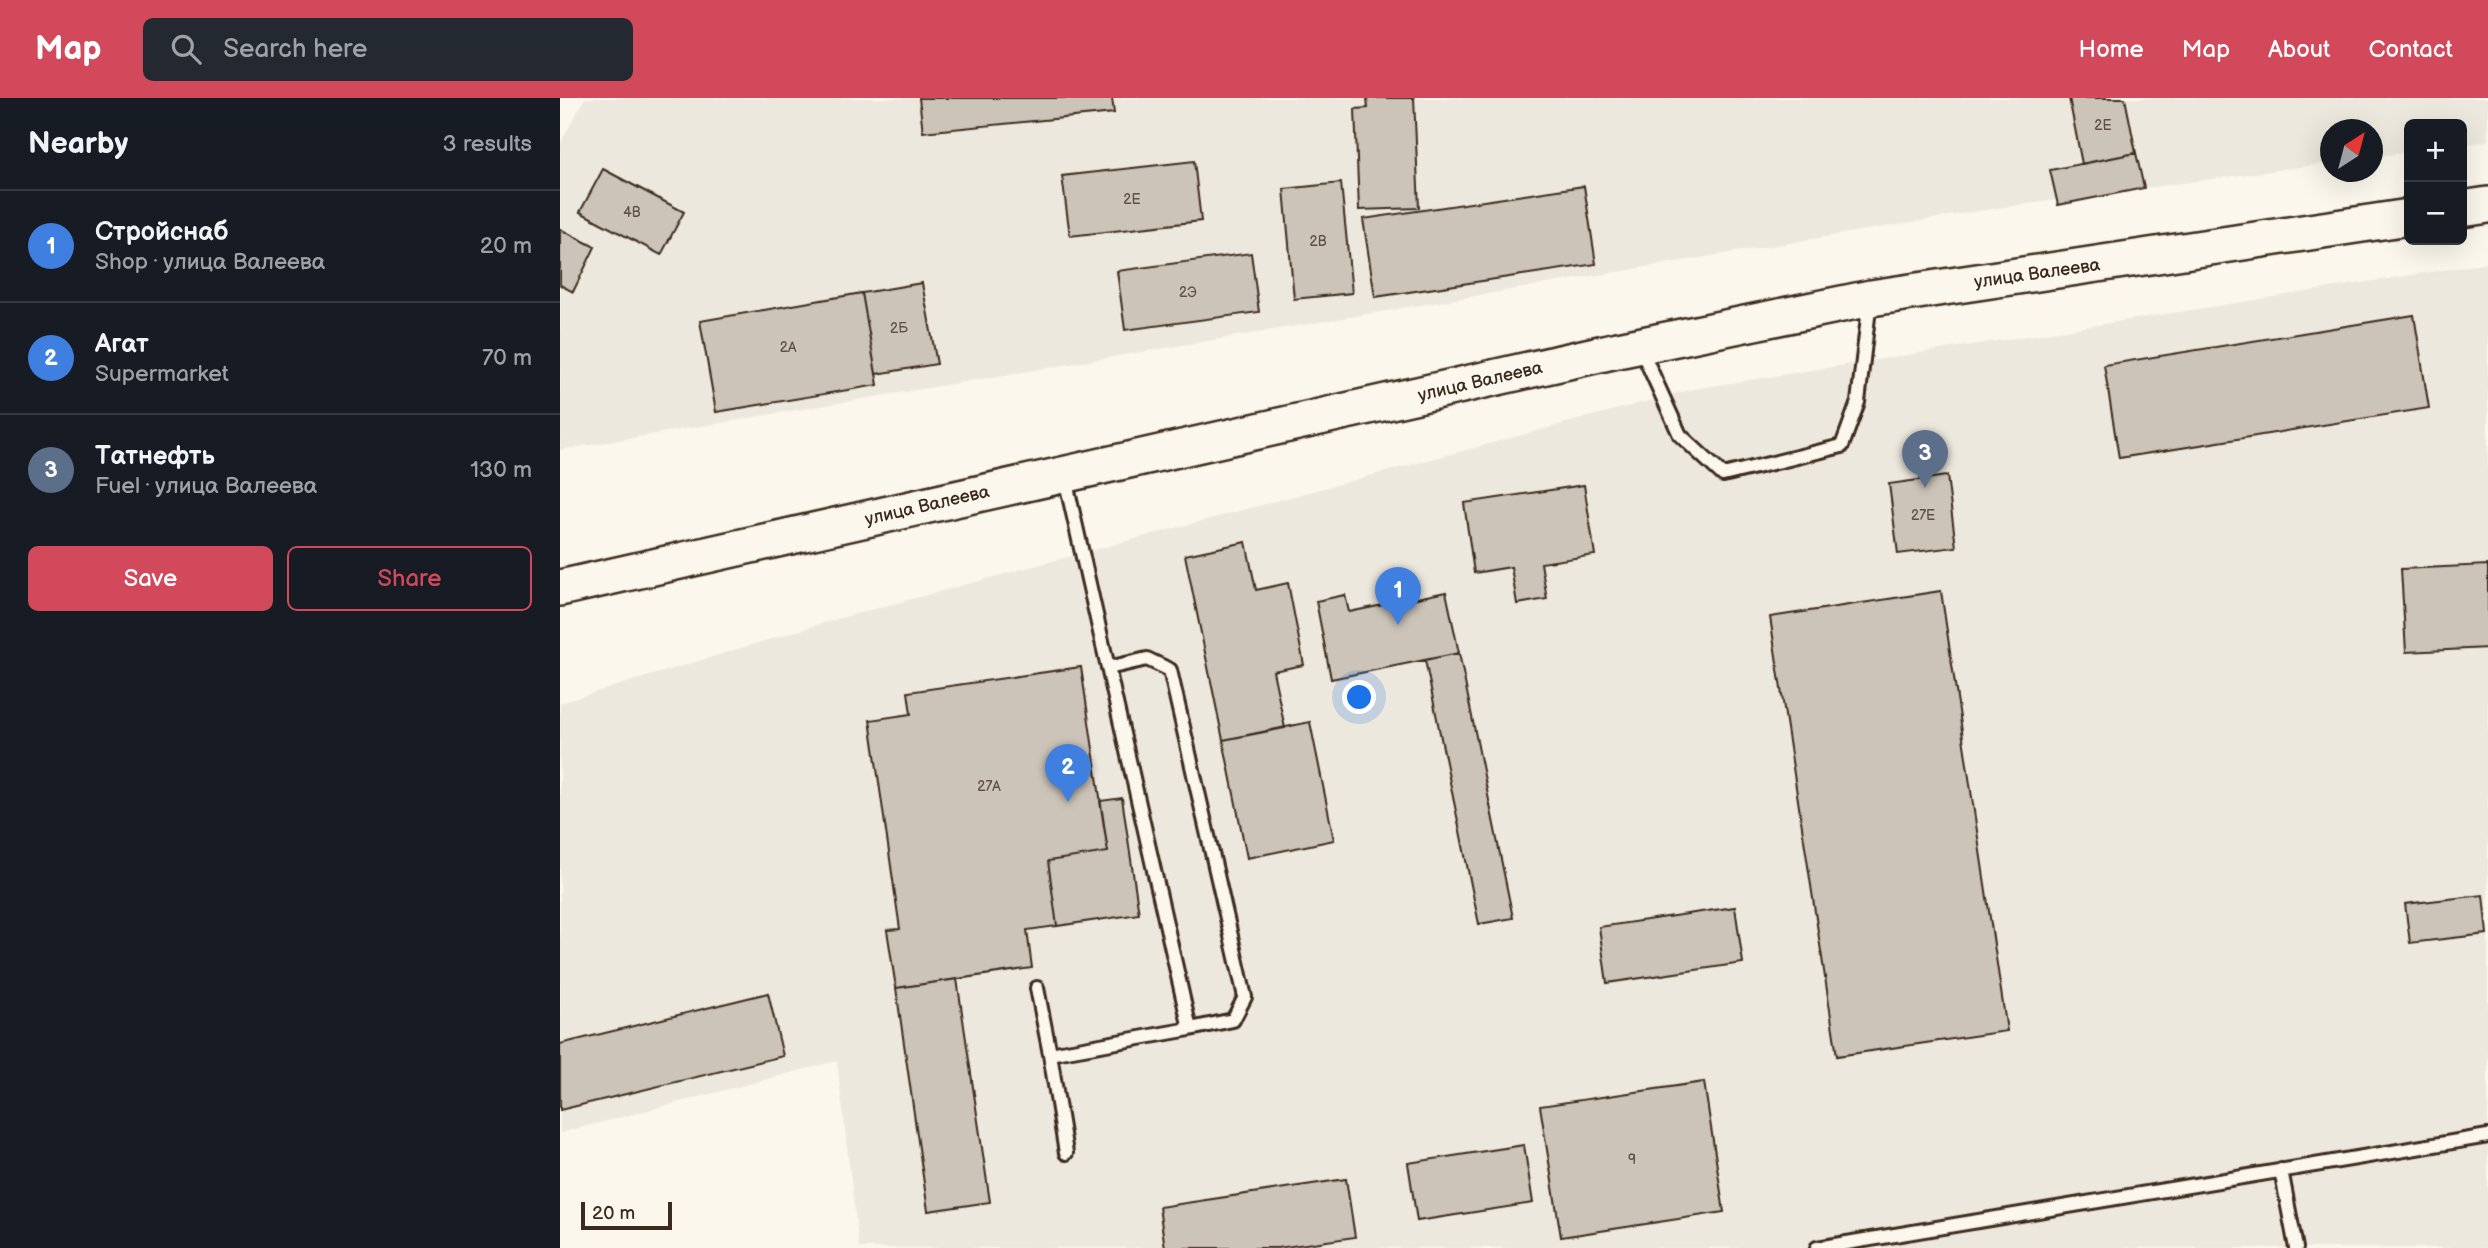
<!DOCTYPE html>
<html lang="en">
<head>
<meta charset="utf-8">
<style>
	body { margin:0; font-family:"Balsamiq Sans",sans-serif; background:#242831; color:#f1f3f6 }
	.controls { position:absolute; right:21px; top:21px; display:grid; overflow:hidden; border-radius:10px; box-shadow:0 7px 28px #0002 }
	.controls button { width:63px; height:63px; display:grid; place-items:center; padding:0; border:0; border-bottom:2px solid #363941; background:#171b24; color:#f1f3f6; font:35px sans-serif }
	.compass { position:absolute; left:1760px; top:21px; width:63px; height:63px; border-radius:50%; background:#171b24; box-shadow:0 7px 28px #0002; rotate:36deg }
	.scale { position:absolute; left:21px; bottom:18px; width:91px; box-sizing:border-box; padding-left:7px; border:4px solid #3b2a1e; border-top:0; font-size:19px; line-height:24px; white-space:nowrap; color:#3b2a1e; -webkit-text-stroke:5px #fbf7ec; paint-order:stroke }
	.you { position:absolute; left:800px; top:600px; width:24px; height:24px; margin:-18px; border:5px solid #fff; border-radius:50%; background:#1a73e8; box-shadow:0 0 0 10px #1a73e833 }
	.badge { display:grid; place-items:center; width:46px; height:46px; border-radius:50%; background:#d1495b; color:#fff; font-size:23px; font-weight:700 }
	.pin { position:absolute; translate:-50% -58px; filter:drop-shadow(0 2px 4px #0008) }
	.pin::after { content:''; position:absolute; top:37px; width:24px; height:21px; background:inherit; clip-path:polygon(0 0,100% 0,50% 100%) }
	.list { margin:0; padding:0; list-style:none }
	h2 { display:flex; justify-content:space-between; align-items:center; height:91px; margin:0; padding:0 28px; font-size:30px }
	h2 small { font-size:23px; font-weight:400; color:#9ea1a6 }
	.list li { display:grid; grid-template-columns:46px 1fr auto; gap:21px; align-items:center; box-sizing:border-box; height:112px; padding:0 28px; border-top:2px solid #363941 }
	.list b { display:block; font-size:26px; white-space:nowrap }
	.list p { margin:0; font-size:23px; white-space:nowrap; color:#9ea1a6 }
	.list em { font-size:23px; font-style:normal; color:#9ea1a6 }
	.actions { display:flex; gap:14px; padding:21px 28px }
	.actions a { flex:1; padding:16px 0; border:2px solid #d1495b; border-radius:10px; text-align:center; font-size:24px; color:#d1495b }
	.actions .main { background:#d1495b; color:#fff }
	.icon { flex:none; width:38px; height:38px; fill:none; stroke:currentColor; stroke-width:2; stroke-linecap:round; stroke-linejoin:round }
	.map { position:relative; flex:none; width:1928px; height:1150px; overflow:hidden }
	header { display:flex; align-items:center; gap:42px; box-sizing:border-box; height:98px; padding:0 35px; background:#d1495b; color:#fff }
	header strong { font-size:33px }
	nav { display:flex; gap:38px; margin-inline-start:auto; font-size:24px }
	.search { width:490px; height:63px; background:#242831; display:flex; align-items:center; gap:18px; box-sizing:border-box; padding:0 24px; border-radius:10px; color:#9ea1a6; font-size:26px }
	main { display:flex }
	aside { flex:1; background:#171b24 }
	.map>svg:first-child { display:block }
	.built { fill:#ede8dd }
	.building { fill:#ccc4b9; stroke:#3b2a1e; stroke-width:2 }
	.lines { fill:none; stroke-linecap:round; stroke-linejoin:round }
	.lane-casing { stroke:#3b2a1e; stroke-width:18 }
	.secondary-casing { stroke:#3b2a1e; stroke-width:40 }
	.lane { stroke:#fbf7ec; stroke-width:12 }
	.secondary { stroke:#fbf7ec; stroke-width:35 }
	.labels { text-anchor:middle; stroke-width:5; stroke-linejoin:round; paint-order:stroke }
	.number-label { font-size:14px; fill:#5f5045 }
	.street-label { font-size:18px; fill:#3b2a1e; stroke:#fbf7ec }
</style>
</head>
<body>
<header>
<strong>Map</strong>
<div class="search"><svg class="icon" aria-label="search" viewBox="0 0 24 24"><circle cx="10" cy="10" r="6"/><path d="M15 15l6 6"/></svg>Search here</div>
<nav><a>Home</a><a>Map</a><a>About</a><a>Contact</a></nav>
</header>
<main>
<aside>
<h2>Nearby<small>3 results</small></h2>
<ul class="list">
<li><span class="badge" style="background:#3f7fe0">1</span><div><b>Стройснаб</b><p>Shop · улица Валеева</p></div><em>20 m</em></li>
<li><span class="badge" style="background:#3f7fe0">2</span><div><b>Агат</b><p>Supermarket</p></div><em>70 m</em></li>
<li><span class="badge" style="background:#5c6f8a">3</span><div><b>Татнефть</b><p>Fuel · улица Валеева</p></div><em>130 m</em></li>
</ul>
<div class="actions"><a class="main">Save</a><a>Share</a></div>
</aside>
<div class="map">
<svg width="1928" height="1150" viewBox="0 0 1928 1150">
	<rect width="100%" height="100%" fill="#fbf7ec"/>
	<filter id="ink" filterUnits="userSpaceOnUse"><feTurbulence type="fractalNoise" baseFrequency=".0143" numOctaves="2"/><feDisplacementMap in="SourceGraphic" scale="14" xChannelSelector="R" yChannelSelector="G"/><feConvolveMatrix kernelMatrix="1 2 1 2 8 2 1 2 1" color-interpolation-filters="sRGB"/></filter>
	<g filter="url(#ink)">
		<!-- built -->
		<path class="built" d="M25 0H1928V43L1902 47V26H1849V54L1813 59 1812 32H1770V65L1431 111 0 352V46Z
			M1928 165V1150H299L277 963 0 1035V605L277 521 1133 291Z"/>
		<!-- building -->
		<path class="building" d="M359 0H552L554 15 363 34Z
			M807 0H854L859 110 799 112 795 11 808 10Z
			M1509 0H1565L1576 55 1522 66Z
			M1576 55 1584 90 1498 107 1490 72Z
			M634 63 641 123 510 138 502 78Z
			M43 71 124 114 101 157 20 114Z
			M781 85 792 195 734 201 724 91Z
			M1024 88 1036 166 815 199 803 121Z
			M0 131 35 149 13 194 0 187Z
			M691 155 699 214 565 232 557 173Z
			M362 185 377 266 316 276 302 195Z
			M302 195 318 287 156 314 140 223Z
			M1854 217 1869 310 1559 360 1544 267Z
			M1387 378 1396 449 1338 456 1329 386Z
			M1024 387 1035 457 981 465 987 501 957 506 951 469 914 475 904 405Z
			M686 444 696 492 728 485 744 567 713 573 725 630 663 642 625 457Z
			M1928 467V550L1846 554 1841 471Z
			M1381 493 1447 933 1277 958 1210 519Z
			M886 494 899 555 771 581 756 503 785 497 789 514Z
			M899 555 953 820 919 826 865 562Z
			M521 569 548 754 488 763 497 828 467 832 472 870 336 890 327 832 340 831 310 622 351 616 348 594Z
			M750 624 774 742 687 760 663 642Z
			M562 700 579 816 497 828 488 763 548 754 540 703Z
			M1923 797 1927 836 1850 845 1845 806Z
			M1175 809 1183 865 1047 885 1039 829Z
			M397 881 430 1104 368 1113 336 890Z
			M208 895 223 958 0 1012V946Z
			M1144 984 1164 1114 1001 1139 980 1008Z
			M964 1047 973 1105 857 1123 848 1065Z
			M786 1081 795 1139 718 1150H605L599 1109Z"/>
		<g class="lines">
			<!-- lane casing -->
			<g class="lane-casing">
				<path id="lane" d="M1081 251 1120 337 1163 377 1282 348 1298 304 1310 202
					M505 380 630 931 490 956 506 1055
					M548 570 587 561 610 572 685 899 673 922 630 931
					M477 890 490 956
					M1721 1072 1736 1150
					M1257 1150 1928 1038"/>
			</g>
			<!-- secondary casing -->
			<g class="secondary-casing">
				<path id="secondary" d="M1902 111 1928 107
					M0 490 1053 253 1311 200 1849 119"/>
			</g>
			<!-- lane -->
			<use href="#lane" class="lane"/>
			<!-- secondary -->
			<use href="#secondary" class="secondary"/>
		</g>
	</g>
	<g class="labels">
		<!-- number labels -->
		<g class="number-label">
			<text x="1543" y="32">2Е</text>
			<text x="572" y="106">2Е</text>
			<text x="72" y="119">4В</text>
			<text x="758" y="148">2В</text>
			<text x="628" y="199">2Э</text>
			<text x="339" y="235">2Б</text>
			<text x="228" y="254">2А</text>
			<text x="1363" y="422">27Е</text>
			<text x="429" y="693">27А</text>
			<text x="1072" y="1066">9</text>
		</g>
		<!-- street labels -->
		<g class="street-label">
			<text transform="translate(1477 175) rotate(-8)" y="6">улица Валеева</text>
			<text transform="translate(920 283) rotate(-13)" y="6">улица Валеева</text>
			<text transform="translate(367 407) rotate(-13)" y="6">улица Валеева</text>
		</g>
	</g>
</svg>
<div class="controls">
<button>+</button>
<button>−</button>
</div>
<svg class="compass" viewBox="-18 -18 36 36"><path d="M0-13l5 13h-10z" fill="#e53935"/><path d="M0 13l5-13h-10z" fill="#9ea1a6"/></svg>
<div class="scale">20 m</div>
<div class="you"></div>
<div class="pin badge" style="left:838px;top:527px;background:#3f7fe0">1</div>
<div class="pin badge" style="left:508px;top:704px;background:#3f7fe0">2</div>
<div class="pin badge" style="left:1365px;top:390px;background:#5c6f8a">3</div>
</div>
</main>
</body>
</html>
